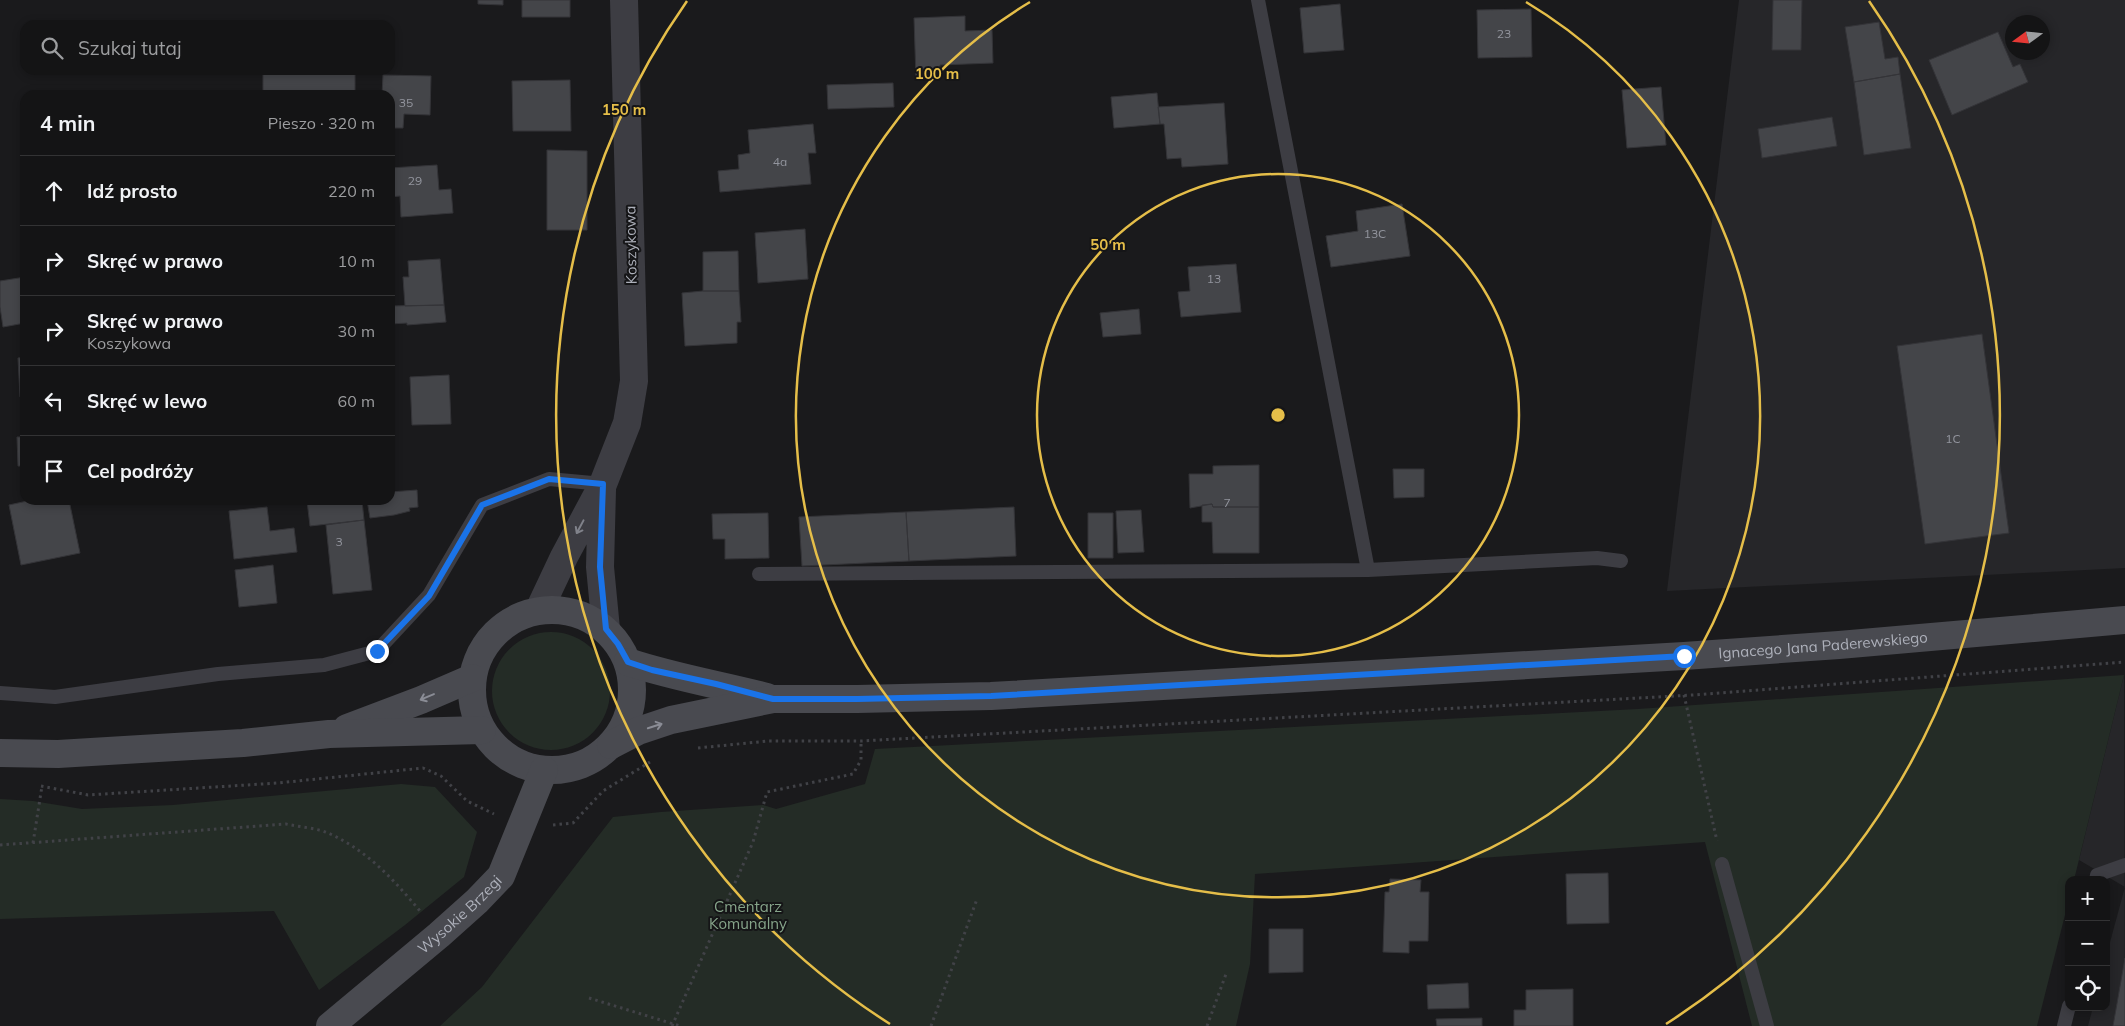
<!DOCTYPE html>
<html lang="pl">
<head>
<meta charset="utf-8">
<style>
	body { margin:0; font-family:Mulish,sans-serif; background:#212122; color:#f1f3f6 }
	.controls { position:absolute; right:15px; bottom:15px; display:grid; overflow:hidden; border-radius:10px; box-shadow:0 2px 8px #0003 }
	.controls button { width:45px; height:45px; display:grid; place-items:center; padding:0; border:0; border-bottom:1px solid #333334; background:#141415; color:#f1f3f6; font:25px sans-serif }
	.compass { position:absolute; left:2005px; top:15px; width:45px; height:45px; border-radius:50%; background:#141415; box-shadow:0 2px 8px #0003; rotate:255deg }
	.stop { position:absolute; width:15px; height:15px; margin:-11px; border:4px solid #1a73e8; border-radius:50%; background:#fff }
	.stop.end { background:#1a73e8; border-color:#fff; box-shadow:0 1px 5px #0008 }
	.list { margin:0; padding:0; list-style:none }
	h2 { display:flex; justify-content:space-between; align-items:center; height:65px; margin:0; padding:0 20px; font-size:21px }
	h2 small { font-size:16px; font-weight:400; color:#9d9ea0 }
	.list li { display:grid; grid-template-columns:32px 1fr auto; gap:15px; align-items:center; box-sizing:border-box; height:70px; padding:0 20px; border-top:1px solid #333334 }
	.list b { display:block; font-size:19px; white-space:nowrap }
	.list p { margin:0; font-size:16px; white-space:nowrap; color:#9d9ea0 }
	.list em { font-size:16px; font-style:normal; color:#9d9ea0 }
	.icon { flex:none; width:28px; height:28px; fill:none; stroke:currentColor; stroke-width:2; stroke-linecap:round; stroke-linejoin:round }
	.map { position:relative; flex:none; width:2125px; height:1026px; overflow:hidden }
	.search { position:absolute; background:#141415; box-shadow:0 2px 8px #0003; left:20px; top:20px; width:375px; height:55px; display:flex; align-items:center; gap:12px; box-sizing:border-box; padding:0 18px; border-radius:15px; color:#9d9ea0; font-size:19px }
	.panel { position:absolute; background:#141415; box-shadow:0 2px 8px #0003; left:20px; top:90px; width:375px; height:415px; border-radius:15px }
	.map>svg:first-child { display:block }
	.built { fill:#262629; fill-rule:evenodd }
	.green { fill:#242c26 }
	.building { fill:#444549; stroke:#343438 }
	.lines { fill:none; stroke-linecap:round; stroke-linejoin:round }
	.path { stroke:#414247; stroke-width:3; stroke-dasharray:2.5 4; stroke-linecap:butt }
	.lane { stroke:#3d3d43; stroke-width:14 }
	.street { stroke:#3d3d43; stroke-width:28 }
	.secondary { stroke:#494a50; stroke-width:28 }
	.oneway { stroke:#80828a }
	.oneway2 { stroke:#8a8c95 }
	.route { stroke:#1a73e8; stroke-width:6 }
	.ring { fill:none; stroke:#e5be49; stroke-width:2.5 }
	.labels { text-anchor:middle; stroke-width:4; stroke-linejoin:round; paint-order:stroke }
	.number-label { font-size:12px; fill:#93959e }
	.street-label { font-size:15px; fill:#adb0ba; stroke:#151517 }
	.park-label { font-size:15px; fill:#86a48a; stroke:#151517 }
	.centre { fill:#e5be49; stroke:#151517; stroke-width:2.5 }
	.ring-label { font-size:15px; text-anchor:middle; font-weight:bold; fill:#e5be49; stroke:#151517; stroke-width:4; stroke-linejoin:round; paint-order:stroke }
</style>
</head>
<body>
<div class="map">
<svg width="2125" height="1026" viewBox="0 0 2125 1026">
	<rect width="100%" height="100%" fill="#1a1a1c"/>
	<!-- built -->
	<path class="built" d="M1739 0H2125V568L1667 591ZM2012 22H2042V52H2012Z
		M2124 675 2125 1026H2088L2093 1007H2106V957L2125 887 2079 860Z"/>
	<!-- green -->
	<path class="green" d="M492 691a59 59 0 1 1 118 0a59 59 0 1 1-118 0Z
		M2124 675 2074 880H2069V899L2037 1026H1752L1705 842 1255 874 1250 964 1236 1026H440L482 987 613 817 661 812 763 805 776 809 865 784 875 749 1638 709Z
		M401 784 435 787 477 832 464 877 405 925 319 990 274 911 0 919V799L33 801 82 809 173 805Z"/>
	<!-- building -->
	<path class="building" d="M478 0H503V5L478 4Z
		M522 0H570V17H522Z
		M1773 0H1802L1801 50H1772Z
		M1340 4 1344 50 1304 53 1300 8Z
		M1531 9 1532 57 1478 58 1477 10Z
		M965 16V31L992 30 993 63 940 65V78L916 79 914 18Z
		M1879 22 1885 59 1898 57 1900 74 1854 82 1845 27Z
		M1998 32 2013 67 2020 64 2028 82 1952 115 1929 60Z
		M355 71V95H263V74Z
		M1900 74 1911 148 1864 155 1854 82Z
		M383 75 431 76 430 115 404 114 403 128H390V95H382Z
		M570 80 571 131H513L512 81Z
		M893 83 894 107 828 109 827 85Z
		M1661 87 1666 145 1627 148 1622 90Z
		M1157 93 1160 124 1114 128 1111 97Z
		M1224 103 1228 164 1182 167 1181 158 1167 159 1164 124H1160L1158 107Z
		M1832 117 1837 146 1762 158 1758 129Z
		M813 124 816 153H808L811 184 720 192 718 171 739 169 738 155 750 153 748 130Z
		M547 150 587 151V230H547Z
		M437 165 439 190 451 189 453 213 401 217 400 196 390 197V168Z
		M1402 204 1410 256 1331 267 1326 236 1358 231 1356 211Z
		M805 229 808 279 758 283 755 233Z
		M738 251 739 291H703V252Z
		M440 259 444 305 405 306 403 277H409L408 261Z
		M1236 264 1241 312 1181 317 1178 292 1190 291 1188 267Z
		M25 277V323L3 327 0 307V281Z
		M703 291H739L741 322H737V343L685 346 682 293Z
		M444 305 446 322 407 325V323L390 324V306Z
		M1139 309 1141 334 1103 337 1100 313Z
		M1982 334 2009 533 1925 544 1897 346Z
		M25 357V397H20L18 358Z
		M449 375 451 424 412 425 410 377Z
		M17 437H25V466H18Z
		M1259 465V507H1213L1212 504 1190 508 1189 474H1213V466Z
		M1393 469H1424V497L1394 498Z
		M417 490 418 507 409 508 410 511 394 515 370 518 367 500H390V492Z
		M32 500H69L80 553 21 565 9 505Z
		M317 500H362L364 520 310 526 307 501Z
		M1212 504 1213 507H1259V553H1213L1212 522H1202V505Z
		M267 507 270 531 294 528 297 552 234 559 229 511Z
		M1014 507 1016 556 909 561 906 512Z
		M1141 510 1144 552 1118 553 1116 511Z
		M906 512 909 561 802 566 799 517Z
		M768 513 769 558 725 559V539H713L712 514Z
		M1088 513H1113V558H1088Z
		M364 520 372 590 333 594 326 525Z
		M273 565 277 603 239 607 235 570Z
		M1608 873 1609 923 1567 924 1566 874Z
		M1390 879 1421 880 1420 892H1429L1428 941H1409V953L1383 952 1385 892H1389Z
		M1269 929H1303V972L1269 973Z
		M2125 958V1026H2113Z
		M1468 983 1469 1008 1428 1009 1427 985Z
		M1573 989V1026H1514V1010H1526V990Z
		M1482 1018V1026H1437L1436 1019Z"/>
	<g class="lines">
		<!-- path -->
		<path class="path" d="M1684 695 1717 841
			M698 748 768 741H861L1693 695 2125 662
			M41 786 88 795 278 783 423 768 441 776 467 801 494 814
			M553 825 573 823 603 791 650 762
			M33 843 42 786
			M0 845 286 824C300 827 316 828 328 833 367 850 394 880 420 911
			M589 998 680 1026
			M672 1026 753 842 767 792 853 774 861 760V741
			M931 1026 977 899
			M1207 1026 1226 974"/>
		<!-- lane -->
		<path class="lane" d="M1258 0 1368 570
			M759 574 1368 570 1597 558 1621 561
			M0 693 55 697 218 674 324 665 377 651 429 595 482 505 549 479 603 484
			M1722 864 1767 1026
			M2096 880 2097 875 2125 865
			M2064 1026 2069 1006"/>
		<!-- street -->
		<path class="street" d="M602 490 600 567 606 629
			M539 610 564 557 603 484 627 423 634 381 624 0"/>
		<!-- secondary -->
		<g class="secondary">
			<circle cx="552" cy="690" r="80"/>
			<path d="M628 662C673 677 721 685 767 697"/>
			<path d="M347 728 421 700 472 678"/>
			<path id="s1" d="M611 745 638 731 671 720 773 699H857L991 696 1684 656 1839 645 2125 620"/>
			<path d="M0 753 58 754 141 749 243 743 329 734 482 730"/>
			<path id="s2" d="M330 1026 439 935 477 901 501 876 544 770"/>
		</g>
	</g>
	<!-- one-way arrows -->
	<defs><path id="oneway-shaft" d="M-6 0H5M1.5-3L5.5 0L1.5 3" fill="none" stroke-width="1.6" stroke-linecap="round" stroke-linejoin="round" transform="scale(1.25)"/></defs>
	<use class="oneway" href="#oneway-shaft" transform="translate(580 527) rotate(118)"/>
	<g class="oneway2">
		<use href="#oneway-shaft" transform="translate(427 697) rotate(157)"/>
		<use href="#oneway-shaft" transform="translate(655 726) rotate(-18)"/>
	</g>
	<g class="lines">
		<!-- route -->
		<path class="route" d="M377 651 429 596 482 505 549 479 603 484 600 567 606 629 618 644 628 662 652 670 716 684 773 699H857L991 696 1684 656"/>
	</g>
	<!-- distance rings -->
	<g class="ring">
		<circle cx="1278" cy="415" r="241"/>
		<path d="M1526 2A482 482 0 1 1 1030 2"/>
		<path d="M890 1024A722 722 0 0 1 687 1M1869 1A722 722 0 0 1 1666 1024"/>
	</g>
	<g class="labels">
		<!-- number labels -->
		<g class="number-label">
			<text x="1504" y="38">23</text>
			<text x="406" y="107">35</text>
			<text x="780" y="166">4a</text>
			<text x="415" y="185">29</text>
			<text x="1375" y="238">13C</text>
			<text x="1214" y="283">13</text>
			<text x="1953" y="443">1C</text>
			<text x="1227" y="507">7</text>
			<text x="339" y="546">3</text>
		</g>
		<!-- street labels -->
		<g class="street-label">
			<text transform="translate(631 245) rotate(-91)" y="5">Koszykowa</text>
			<text dy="5" stroke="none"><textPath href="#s1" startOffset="1221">Ignacego Jana Paderewskiego</textPath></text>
			<text dy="5" stroke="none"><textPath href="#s2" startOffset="171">Wysokie Brzegi</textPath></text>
		</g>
		<!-- park labels -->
		<g class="park-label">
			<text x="748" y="912">Cmentarz<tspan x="748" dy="17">Komunalny</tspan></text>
		</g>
	</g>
	<circle cx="1278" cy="415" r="8" class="centre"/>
	<g class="ring-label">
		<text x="937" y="79">100 m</text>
		<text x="624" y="115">150 m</text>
		<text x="1108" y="250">50 m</text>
	</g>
</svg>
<div class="controls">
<button>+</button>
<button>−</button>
<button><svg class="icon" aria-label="locate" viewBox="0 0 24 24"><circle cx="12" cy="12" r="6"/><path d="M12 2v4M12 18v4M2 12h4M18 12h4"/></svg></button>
</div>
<svg class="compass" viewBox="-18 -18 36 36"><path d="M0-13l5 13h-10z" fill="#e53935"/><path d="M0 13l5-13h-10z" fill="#9d9ea0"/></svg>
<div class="stop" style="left:1684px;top:656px"></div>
<div class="stop end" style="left:377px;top:651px"></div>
<div class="search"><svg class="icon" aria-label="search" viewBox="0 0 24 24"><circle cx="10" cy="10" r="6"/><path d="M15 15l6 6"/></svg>Szukaj tutaj</div>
<section class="panel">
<h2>4 min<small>Pieszo · 320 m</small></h2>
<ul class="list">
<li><svg class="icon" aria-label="ahead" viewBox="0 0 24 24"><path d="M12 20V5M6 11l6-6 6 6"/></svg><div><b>Idź prosto</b></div><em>220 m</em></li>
<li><svg class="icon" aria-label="right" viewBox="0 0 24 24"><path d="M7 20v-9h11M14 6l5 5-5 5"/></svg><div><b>Skręć w prawo</b></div><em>10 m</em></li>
<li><svg class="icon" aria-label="right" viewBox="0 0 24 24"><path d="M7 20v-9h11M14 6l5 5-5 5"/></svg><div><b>Skręć w prawo</b><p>Koszykowa</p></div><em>30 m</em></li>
<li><svg class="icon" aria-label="left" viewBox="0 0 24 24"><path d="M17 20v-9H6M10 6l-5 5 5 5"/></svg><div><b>Skręć w lewo</b></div><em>60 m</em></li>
<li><svg class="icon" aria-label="arrive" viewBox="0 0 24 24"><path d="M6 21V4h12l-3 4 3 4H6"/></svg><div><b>Cel podróży</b></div></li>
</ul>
</section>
</div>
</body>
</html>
